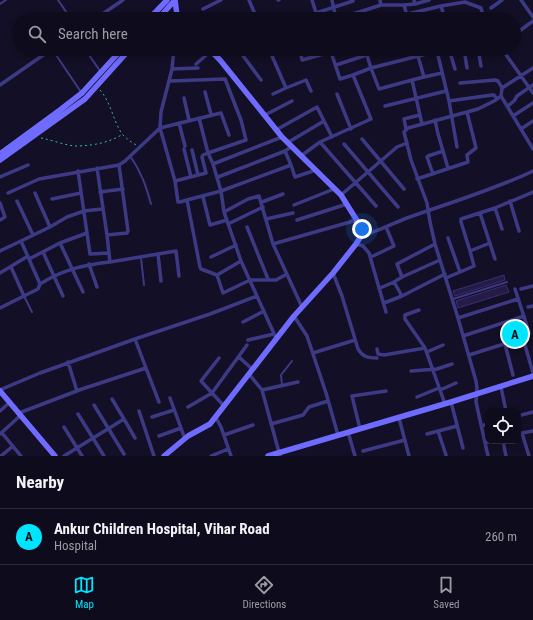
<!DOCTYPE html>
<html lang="en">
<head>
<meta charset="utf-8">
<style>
	body { margin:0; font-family:"Roboto Condensed",sans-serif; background:#171425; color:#f1f3f6 }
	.controls { position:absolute; right:12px; bottom:12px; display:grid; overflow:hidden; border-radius:8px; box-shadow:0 2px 6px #0003 }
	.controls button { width:36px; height:36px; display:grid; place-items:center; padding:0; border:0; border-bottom:1px solid #2e2b3b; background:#0e0b1c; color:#f1f3f6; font:20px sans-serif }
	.you { position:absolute; left:362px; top:229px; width:14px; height:14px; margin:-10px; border:3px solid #fff; border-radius:50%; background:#1a73e8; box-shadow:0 0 0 6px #1a73e833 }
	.badge { display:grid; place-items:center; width:26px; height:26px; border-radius:50%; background:#00e5ff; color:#111; font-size:13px; font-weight:700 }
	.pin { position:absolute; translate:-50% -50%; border:2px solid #fff; box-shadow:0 1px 4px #0006 }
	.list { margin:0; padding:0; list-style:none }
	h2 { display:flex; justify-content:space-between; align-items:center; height:52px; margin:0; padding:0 16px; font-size:17px }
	h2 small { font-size:13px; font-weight:400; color:#9b9ba3 }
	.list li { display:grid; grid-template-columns:26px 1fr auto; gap:12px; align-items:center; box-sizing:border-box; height:56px; padding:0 16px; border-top:1px solid #2e2b3b }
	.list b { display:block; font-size:15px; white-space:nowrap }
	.list p { margin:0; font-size:13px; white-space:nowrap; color:#9b9ba3 }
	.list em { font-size:13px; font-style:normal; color:#9b9ba3 }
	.icon { flex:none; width:22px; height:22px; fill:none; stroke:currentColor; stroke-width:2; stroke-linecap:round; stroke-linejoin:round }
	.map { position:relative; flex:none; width:533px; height:456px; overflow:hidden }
	.search { position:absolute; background:#0e0b1c; box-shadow:0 2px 6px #0003; left:12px; right:12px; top:12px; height:44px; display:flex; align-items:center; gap:10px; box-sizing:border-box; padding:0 14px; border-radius:22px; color:#9b9ba3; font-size:15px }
	.sheet { height:108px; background:#0e0b1c }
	nav { display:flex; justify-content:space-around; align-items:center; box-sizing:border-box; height:56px; border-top:1px solid #2e2b3b; background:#0e0b1c; font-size:11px; color:#9b9ba3 }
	nav a { display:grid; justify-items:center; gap:2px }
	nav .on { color:#00e5ff }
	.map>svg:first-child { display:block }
	.building { fill:#241b47; stroke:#3b2d73 }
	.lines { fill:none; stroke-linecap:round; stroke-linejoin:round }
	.path { stroke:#2fb8b0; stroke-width:1; stroke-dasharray:2 3; stroke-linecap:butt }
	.lane { stroke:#3d3a85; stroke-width:2 }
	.street { stroke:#3d3a85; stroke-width:3.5 }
	.secondary { stroke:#6f6bff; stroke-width:5.5 }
</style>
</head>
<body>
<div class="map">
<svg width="533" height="456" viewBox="0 0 533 456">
	<rect width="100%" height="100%" fill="#130f26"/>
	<!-- building -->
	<path class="building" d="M504 275 505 280 455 296 453 291Z
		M506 285 509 292 458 308 456 301Z
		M516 329 518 336 512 338 510 331Z"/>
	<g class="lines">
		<!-- path -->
		<path class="path" d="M100 90C112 104 113 122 123 135 127 139 131 142 136 145
			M41 138C52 140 64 145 75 146 91 146 109 143 123 134"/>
		<!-- lane -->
		<path class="lane" d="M58 0 71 19
			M0 4 6 0
			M52 49 81 92
			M85 49 100 71
			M130 156C141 171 146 186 151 204
			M141 258 144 285
			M24 296 32 312
			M453 299 507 282
			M282 385 281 375 292 361"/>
		<!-- street -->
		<path class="street" d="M249 0 257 19
			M278 0H279
			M312 0 318 19
			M332 0 336 19
			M414 0 415 4 429 0
			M521 0 533 17
			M381 5H404
			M491 8 502 0
			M203 9 221 0
			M316 13 353 1
			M95 19 123 0
			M338 19 353 14
			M355 19 353 14 381 5 380 0
			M387 19 441 6
			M408 19 404 5 415 4
			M444 19 463 14
			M445 19 441 6 465 2 481 8 484 19
			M514 35 533 21
			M238 49 261 80
			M269 49 286 88 273 94
			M300 49 302 60 342 49
			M313 49 314 56
			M416 49 424 77 412 80 422 124
			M449 49 455 69
			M464 49 467 68
			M478 49 481 66
			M502 49 533 93
			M437 51 449 101 457 147
			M196 64 211 51
			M336 65 385 49
			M172 69 198 68
			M353 75 371 68 365 49
			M424 77 442 73
			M412 80 379 89 371 68 446 49
			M169 81 225 79 241 120 246 140 208 153 213 164 282 137
			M460 83 495 80 498 81 502 88
			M0 85 52 49
			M286 88 306 80 311 91
			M205 92 211 114
			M337 94 351 129
			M501 96 502 88 533 68
			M184 98 189 120
			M449 101 492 95H494L497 99
			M385 106 446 91
			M508 106 514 101 517 96 533 85
			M265 115 292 101
			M513 116 533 103
			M435 120 438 134 448 168
			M179 123 185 146
			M406 129 404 119 420 115
			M521 129 533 121
			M276 130 317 107 332 137
			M362 139 404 189
			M320 142 376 206
			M287 143 324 121
			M344 144 398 207
			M184 149 191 177
			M192 150 198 175
			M301 156 320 142 371 119 353 75 340 79 330 49
			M213 164 221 191 291 165 285 151
			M291 165 295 177 316 170
			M78 171 90 254 109 253
			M433 174 427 157 428 156 443 151
			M0 177 28 165
			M218 177 285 151 291 147
			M417 179 468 162 467 155 476 148 467 112
			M175 181 206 173 202 157 203 155 208 153 199 118
			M100 192 123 189
			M8 193 39 179 119 165 125 161 160 128 161 112 172 69 174 49
			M341 195 397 147 407 143
			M203 197 210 225 227 220
			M52 199 81 193
			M187 200 180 202H178L175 181 160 128 221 113 229 135
			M17 201 33 235
			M510 201 519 231
			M262 202 283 194
			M0 203 5 217 0 220
			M294 205 334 189
			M495 208 502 229
			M224 212 221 191 187 200 200 267 201 269 217 275 223 293 250 280H276L287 274
			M480 213 495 259
			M266 219 293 213
			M297 220 347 204
			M228 224 263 207
			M50 227 67 217 84 211 102 209
			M247 227 268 279
			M107 235 127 233 128 231 119 165
			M361 236C377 232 391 224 407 218 449 203 493 190 533 171
			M448 238 460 272
			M21 241 50 227 35 193
			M60 243 87 233
			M273 244 357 220
			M356 244 363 246 369 253 386 312
			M0 251 21 241 40 284 38 289 0 308
			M470 251 461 222V219L495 208 533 192
			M43 252 63 296
			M158 254 161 281
			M373 256 394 246 386 227
			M211 257 236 245
			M29 259 60 243 83 292
			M110 262 176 251 179 276
			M89 264 97 287
			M11 267 24 296
			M0 273 28 256
			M333 273 342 296 358 349C363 357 368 358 377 358
			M217 275 241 261
			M402 277 440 260
			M446 278 474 266 470 251 490 243
			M40 284C62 270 83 265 110 262L107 235 97 168
			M380 288 394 282
			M521 289 533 286
			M402 296 394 282 402 277 397 264 435 244
			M384 303 402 296 445 274
			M528 307 533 306
			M419 310 405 315V319L425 348 445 404
			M294 316 307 336 326 393 338 435
			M458 318 518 299
			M243 322 264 311
			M463 336 524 316
			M276 338 241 261 224 212 248 199 259 196 273 244 302 307
			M523 338 533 373
			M135 339 210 314 257 296
			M248 340 274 334
			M505 344 513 375
			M377 349 378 354 384 355 425 348
			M427 352 443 345
			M313 353 355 340
			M469 355 523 338 529 334V332L515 289
			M239 357 252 369
			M68 362 77 391
			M146 368 159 402
			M411 371 437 369 452 364
			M249 374 262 390 280 456
			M501 387 506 411
			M0 390 40 373 135 339 146 368 82 389 19 413
			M262 390 298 382
			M440 390 456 383
			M417 397 439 388
			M170 398 185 439
			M451 402 463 448
			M94 405 124 454
			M224 406 212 393 247 345
			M188 407 212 393 201 381 219 358
			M0 411 10 402
			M139 411 154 456
			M78 414 104 456
			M215 416 221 427 231 456
			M518 416 533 412
			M152 417 174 410
			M399 418 409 456
			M124 419 135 438
			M271 424 303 415 309 407 328 401
			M481 426 488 424
			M64 427 82 456
			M360 429 352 396 386 391
			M438 431 446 455
			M348 432 355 456
			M2 433 21 456
			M522 433 533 431
			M0 434 21 415
			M427 434 457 426
			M518 434 522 433 529 456
			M224 435 253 425
			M159 436 181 428
			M503 441 506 456
			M485 443 491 441
			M363 451 405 440
			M1 456 13 446
			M64 456 124 419 112 399
			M211 456 228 449
			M488 456 476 402 477 388 476 381 458 318 435 244 430 222 427 203 411 160 404 132 408 128 478 109 496 100 501 96 533 149"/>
		<!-- secondary -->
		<path class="secondary" d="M175 0 177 15 180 19
			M149 19 167 0
			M158 19 175 0
			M0 154 60 110 82 93 122 49
			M0 160 85 99 130 49
			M0 391 55 456
			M164 456 188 436 210 424 294 316 333 273 356 244 361 236V227L341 195 282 137 220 60 209 49
			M268 456 451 402 533 376"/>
	</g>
</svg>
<div class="controls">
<button><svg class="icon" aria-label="locate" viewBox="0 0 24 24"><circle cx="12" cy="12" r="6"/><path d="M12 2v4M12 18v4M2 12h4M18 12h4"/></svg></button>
</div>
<div class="you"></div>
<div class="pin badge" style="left:515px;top:334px">A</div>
<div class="search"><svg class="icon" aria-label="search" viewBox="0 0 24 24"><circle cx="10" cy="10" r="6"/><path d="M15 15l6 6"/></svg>Search here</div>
</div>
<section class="sheet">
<h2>Nearby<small></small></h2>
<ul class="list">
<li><span class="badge">A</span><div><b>Ankur Children Hospital, Vihar Road</b><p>Hospital</p></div><em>260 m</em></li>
</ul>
</section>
<nav>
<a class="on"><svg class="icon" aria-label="map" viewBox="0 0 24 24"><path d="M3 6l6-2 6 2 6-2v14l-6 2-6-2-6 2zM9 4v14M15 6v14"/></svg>Map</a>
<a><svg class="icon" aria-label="directions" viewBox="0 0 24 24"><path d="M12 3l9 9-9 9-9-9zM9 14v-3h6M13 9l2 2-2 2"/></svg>Directions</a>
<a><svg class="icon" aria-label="saved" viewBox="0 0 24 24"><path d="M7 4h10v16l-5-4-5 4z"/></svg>Saved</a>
</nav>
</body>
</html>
